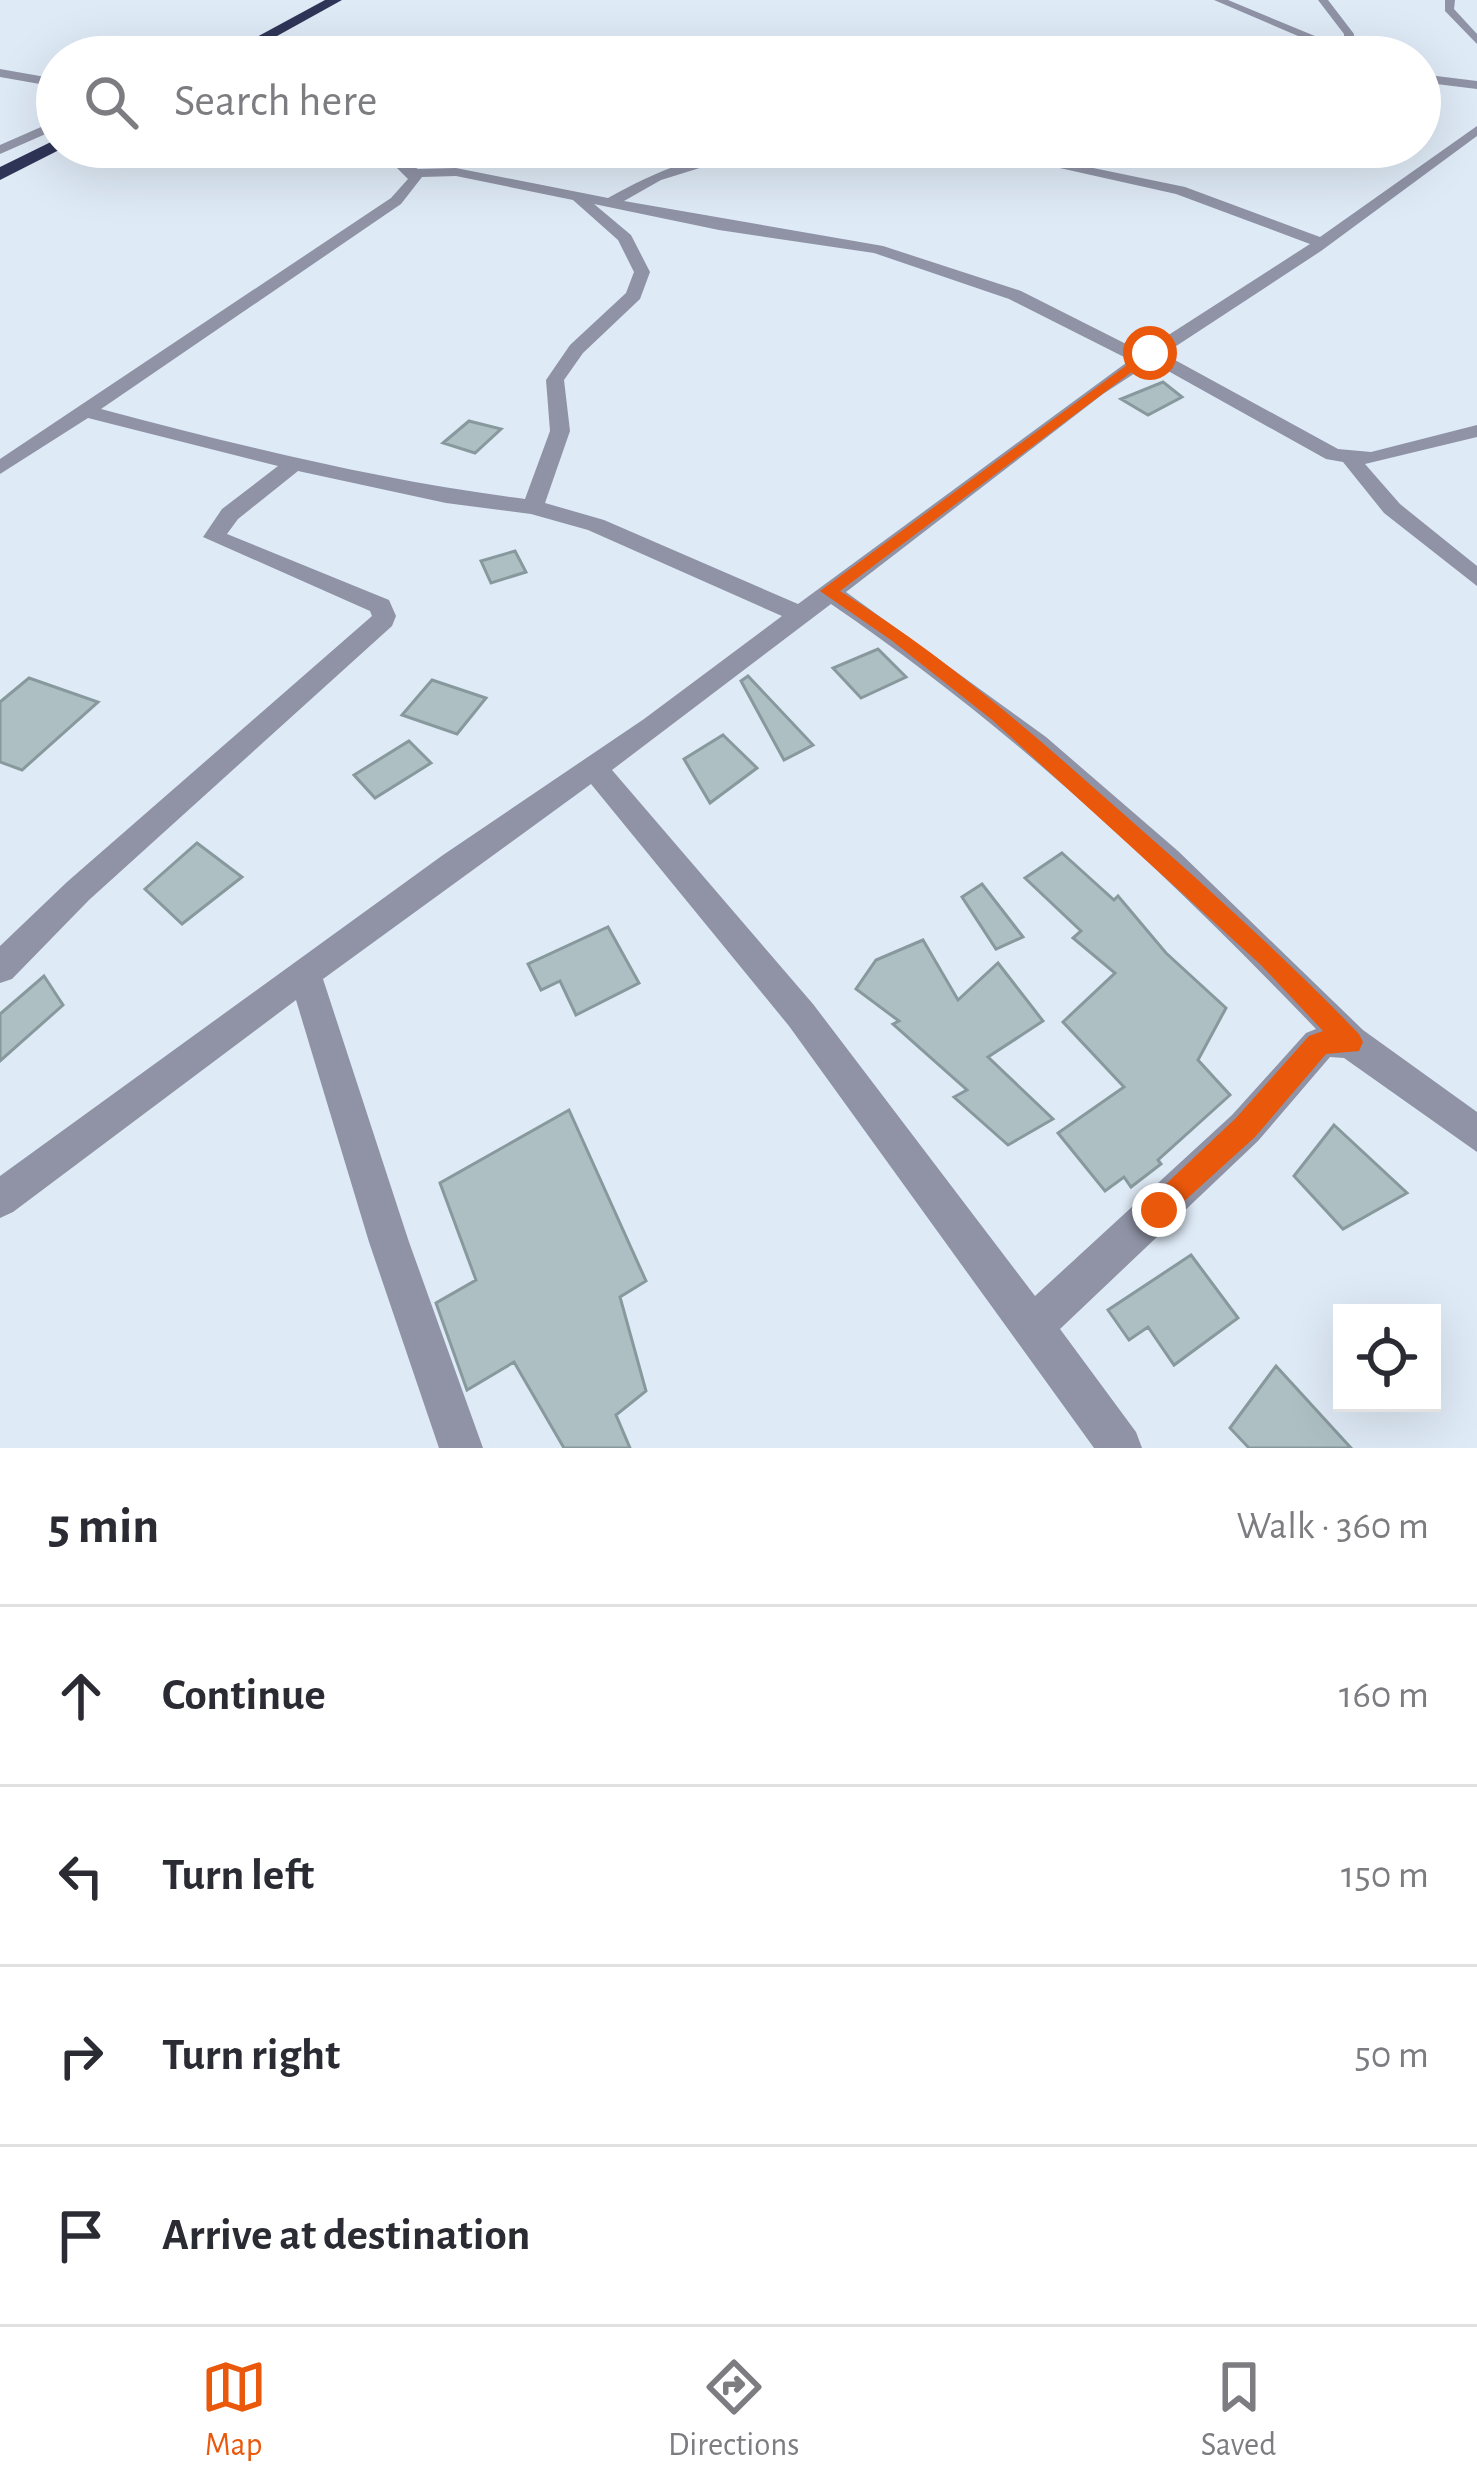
<!DOCTYPE html>
<html lang="en">
<head>
<meta charset="utf-8">
<style>
	body { margin:0; font-family:"Alegreya Sans",sans-serif; background:#f2f2f3; color:#2b2b33 }
	.controls { position:absolute; right:36px; bottom:36px; display:grid; overflow:hidden; border-radius:0px; box-shadow:0 12px 48px #0002 }
	.controls button { width:108px; height:108px; display:grid; place-items:center; padding:0; border:0; border-bottom:3px solid #e1e1e2; background:#fff; color:#2b2b33; font:60px sans-serif }
	.stop { position:absolute; width:36px; height:36px; margin:-27px; border:9px solid #ea580c; border-radius:50%; background:#fff }
	.stop.end { background:#ea580c; border-color:#fff; box-shadow:0 3px 12px #0008 }
	.list { margin:0; padding:0; list-style:none }
	h2 { display:flex; justify-content:space-between; align-items:center; height:156px; margin:0; padding:0 48px; font-size:51px }
	h2 small { font-size:39px; font-weight:400; color:#7c7c81 }
	.list li { display:grid; grid-template-columns:78px 1fr auto; gap:36px; align-items:center; box-sizing:border-box; height:180px; padding:0 48px; border-top:3px solid #e1e1e2 }
	.list b { display:block; font-size:45px; white-space:nowrap }
	.list em { font-size:39px; font-style:normal; color:#7c7c81 }
	.icon { flex:none; width:66px; height:66px; fill:none; stroke:currentColor; stroke-width:2; stroke-linecap:round; stroke-linejoin:round }
	.map { position:relative; flex:none; width:1477px; height:1448px; overflow:hidden }
	.search { position:absolute; background:#fff; box-shadow:0 12px 48px #0002; left:36px; right:36px; top:36px; height:132px; display:flex; align-items:center; gap:30px; box-sizing:border-box; padding:0 42px; border-radius:66px; color:#7c7c81; font-size:45px }
	.sheet { height:876px; background:#fff }
	nav { display:flex; justify-content:space-around; align-items:center; box-sizing:border-box; height:168px; border-top:3px solid #e1e1e2; background:#fff; font-size:33px; color:#7c7c81 }
	nav a { display:grid; justify-items:center; gap:6px }
	nav .on { color:#ea580c }
	.map>svg:first-child { display:block }
	.building { fill:#adbfc3; stroke:#88999d; stroke-width:3 }
	.lines { fill:none; stroke-linecap:round; stroke-linejoin:round }
	.street { fill:#8f93a5; fill-rule:evenodd }
	.highway { fill:#2f3557; fill-rule:evenodd }
	.route { fill:#ea580c }
</style>
</head>
<body>
<div class="map">
<svg width="1477" height="1448" viewBox="0 0 1477 1448">
	<rect width="100%" height="100%" fill="#deeaf6"/>
	<!-- building -->
	<path class="building" d="M1163 382 1182 397 1148 415 1121 399Z
		M469 421 501 429 475 453 443 443Z
		M515 551 526 572 491 583 481 561Z
		M878 649 906 677 861 698 833 668Z
		M748 676 813 745 784 760 741 681Z
		M29 678 98 702 22 770 0 762V702Z
		M432 680 486 698 457 734 402 715Z
		M723 735 757 768 710 803 684 759Z
		M409 741 431 763 375 798 354 775Z
		M197 843 242 877 182 924 145 889Z
		M1062 853 1114 900 1118 896 1166 953 1226 1008 1198 1060 1230 1095 1158 1160 1161 1164 1131 1187 1124 1177 1105 1191 1058 1133 1124 1087 1063 1022 1115 973 1073 938 1081 931 1025 878Z
		M982 884 1023 937 996 949 962 897Z
		M608 927 639 983 576 1015 560 981 541 990 528 964Z
		M923 940 958 1000 998 963 1043 1021 988 1057 1053 1119 1008 1145 954 1097 967 1090 893 1024 899 1021 856 989 876 960Z
		M44 976 63 1005 0 1061V1014Z
		M569 1110 646 1281 620 1297 646 1391 616 1415 630 1448H564L514 1362 467 1390 436 1303 476 1280 440 1183Z
		M1334 1125 1407 1193 1343 1229 1294 1176Z
		M1191 1255 1238 1318 1174 1365 1148 1327 1129 1340 1108 1310Z
		M1276 1366 1351 1448H1249L1230 1428Z"/>
	<g class="lines">
		<!-- street -->
		<path class="street" d="M1214 0H1228L1344 48V34L1318 0H1328L1354 34 1353 51 1363 57H1347Z
			M1445 0H1455L1454 9 1477 34V44L1445 11Z
			M488 38 564 55 566 57H545L484 43Z
			M719 51 723 56 705 57Z
			M0 69 57 79V87L0 77Z
			M1420 74 1477 81V89L1420 82Z
			M57 120V129L0 154V145Z
			M1477 126V136L1321 251 1164 354 1338 449 1371 452 1477 425V437L1365 464 1400 504 1477 566V586L1384 513 1343 462 1326 459 1152 362 1103 394 846 592 1046 737 1178 851 1363 1030 1477 1112V1152L1344 1058 1330 1057 1258 1141 1060 1329 1136 1432 1142 1448H1094L789 1026 591 784 323 979 409 1242 483 1448H439L369 1242 296 1000 13 1212 0 1218V1176L443 855 644 719 782 616 588 530 531 514 446 503 298 471 238 519 227 534 389 600 396 616 392 626 89 900 12 979 0 983V946L67 882 372 616 370 611 203 537 222 509 278 466 88 418 0 474V459L391 198 408 179 397 168 305 147H332L406 162 418 169 456 168 608 198C655 172 712 147 767 147L661 180 624 201 883 246 1021 291 1142 352 1310 244 1176 194 965 147H992L1185 187 1320 237ZM456 176 573 200 618 240 634 272 626 293 570 345 546 380 550 431 525 499C381 481 241 446 101 409L401 204 422 177ZM594 204 719 230 874 253 1009 299 1130 360 798 604 604 520 545 503 570 431 564 380 583 353 640 299 650 272 631 235ZM831 604C1010 726 1166 873 1316 1029L1306 1033 1232 1115 1035 1296 813 1004 612 770Z"/>
		<!-- highway -->
		<path class="highway" d="M325 0H342L239 57H220Z
			M57 139V147L63 148 0 180V167Z"/>
	</g>
	<!-- route -->
	<path class="route" d="M1146 351 1157 353 840 591C942 654 1030 731 1119 810 1202 883 1283 955 1359 1034L1363 1042 1359 1051 1326 1054 1255 1137 1159 1224 1149 1220 1145 1210 1149 1200 1236 1118 1309 1036 1323 1031 1261 965 991 719 891 640 820 591Z"/>
</svg>
<div class="controls">
<button><svg class="icon" aria-label="locate" viewBox="0 0 24 24"><circle cx="12" cy="12" r="6"/><path d="M12 2v4M12 18v4M2 12h4M18 12h4"/></svg></button>
</div>
<div class="stop" style="left:1150px;top:353px"></div>
<div class="stop end" style="left:1159px;top:1210px"></div>
<div class="search"><svg class="icon" aria-label="search" viewBox="0 0 24 24"><circle cx="10" cy="10" r="6"/><path d="M15 15l6 6"/></svg>Search here</div>
</div>
<section class="sheet">
<h2>5 min<small>Walk · 360 m</small></h2>
<ul class="list">
<li><svg class="icon" aria-label="ahead" viewBox="0 0 24 24"><path d="M12 20V5M6 11l6-6 6 6"/></svg><div><b>Continue</b></div><em>160 m</em></li>
<li><svg class="icon" aria-label="left" viewBox="0 0 24 24"><path d="M17 20v-9H6M10 6l-5 5 5 5"/></svg><div><b>Turn left</b></div><em>150 m</em></li>
<li><svg class="icon" aria-label="right" viewBox="0 0 24 24"><path d="M7 20v-9h11M14 6l5 5-5 5"/></svg><div><b>Turn right</b></div><em>50 m</em></li>
<li><svg class="icon" aria-label="arrive" viewBox="0 0 24 24"><path d="M6 21V4h12l-3 4 3 4H6"/></svg><div><b>Arrive at destination</b></div></li>
</ul>
</section>
<nav>
<a class="on"><svg class="icon" aria-label="map" viewBox="0 0 24 24"><path d="M3 6l6-2 6 2 6-2v14l-6 2-6-2-6 2zM9 4v14M15 6v14"/></svg>Map</a>
<a><svg class="icon" aria-label="directions" viewBox="0 0 24 24"><path d="M12 3l9 9-9 9-9-9zM9 14v-3h6M13 9l2 2-2 2"/></svg>Directions</a>
<a><svg class="icon" aria-label="saved" viewBox="0 0 24 24"><path d="M7 4h10v16l-5-4-5 4z"/></svg>Saved</a>
</nav>
</body>
</html>
